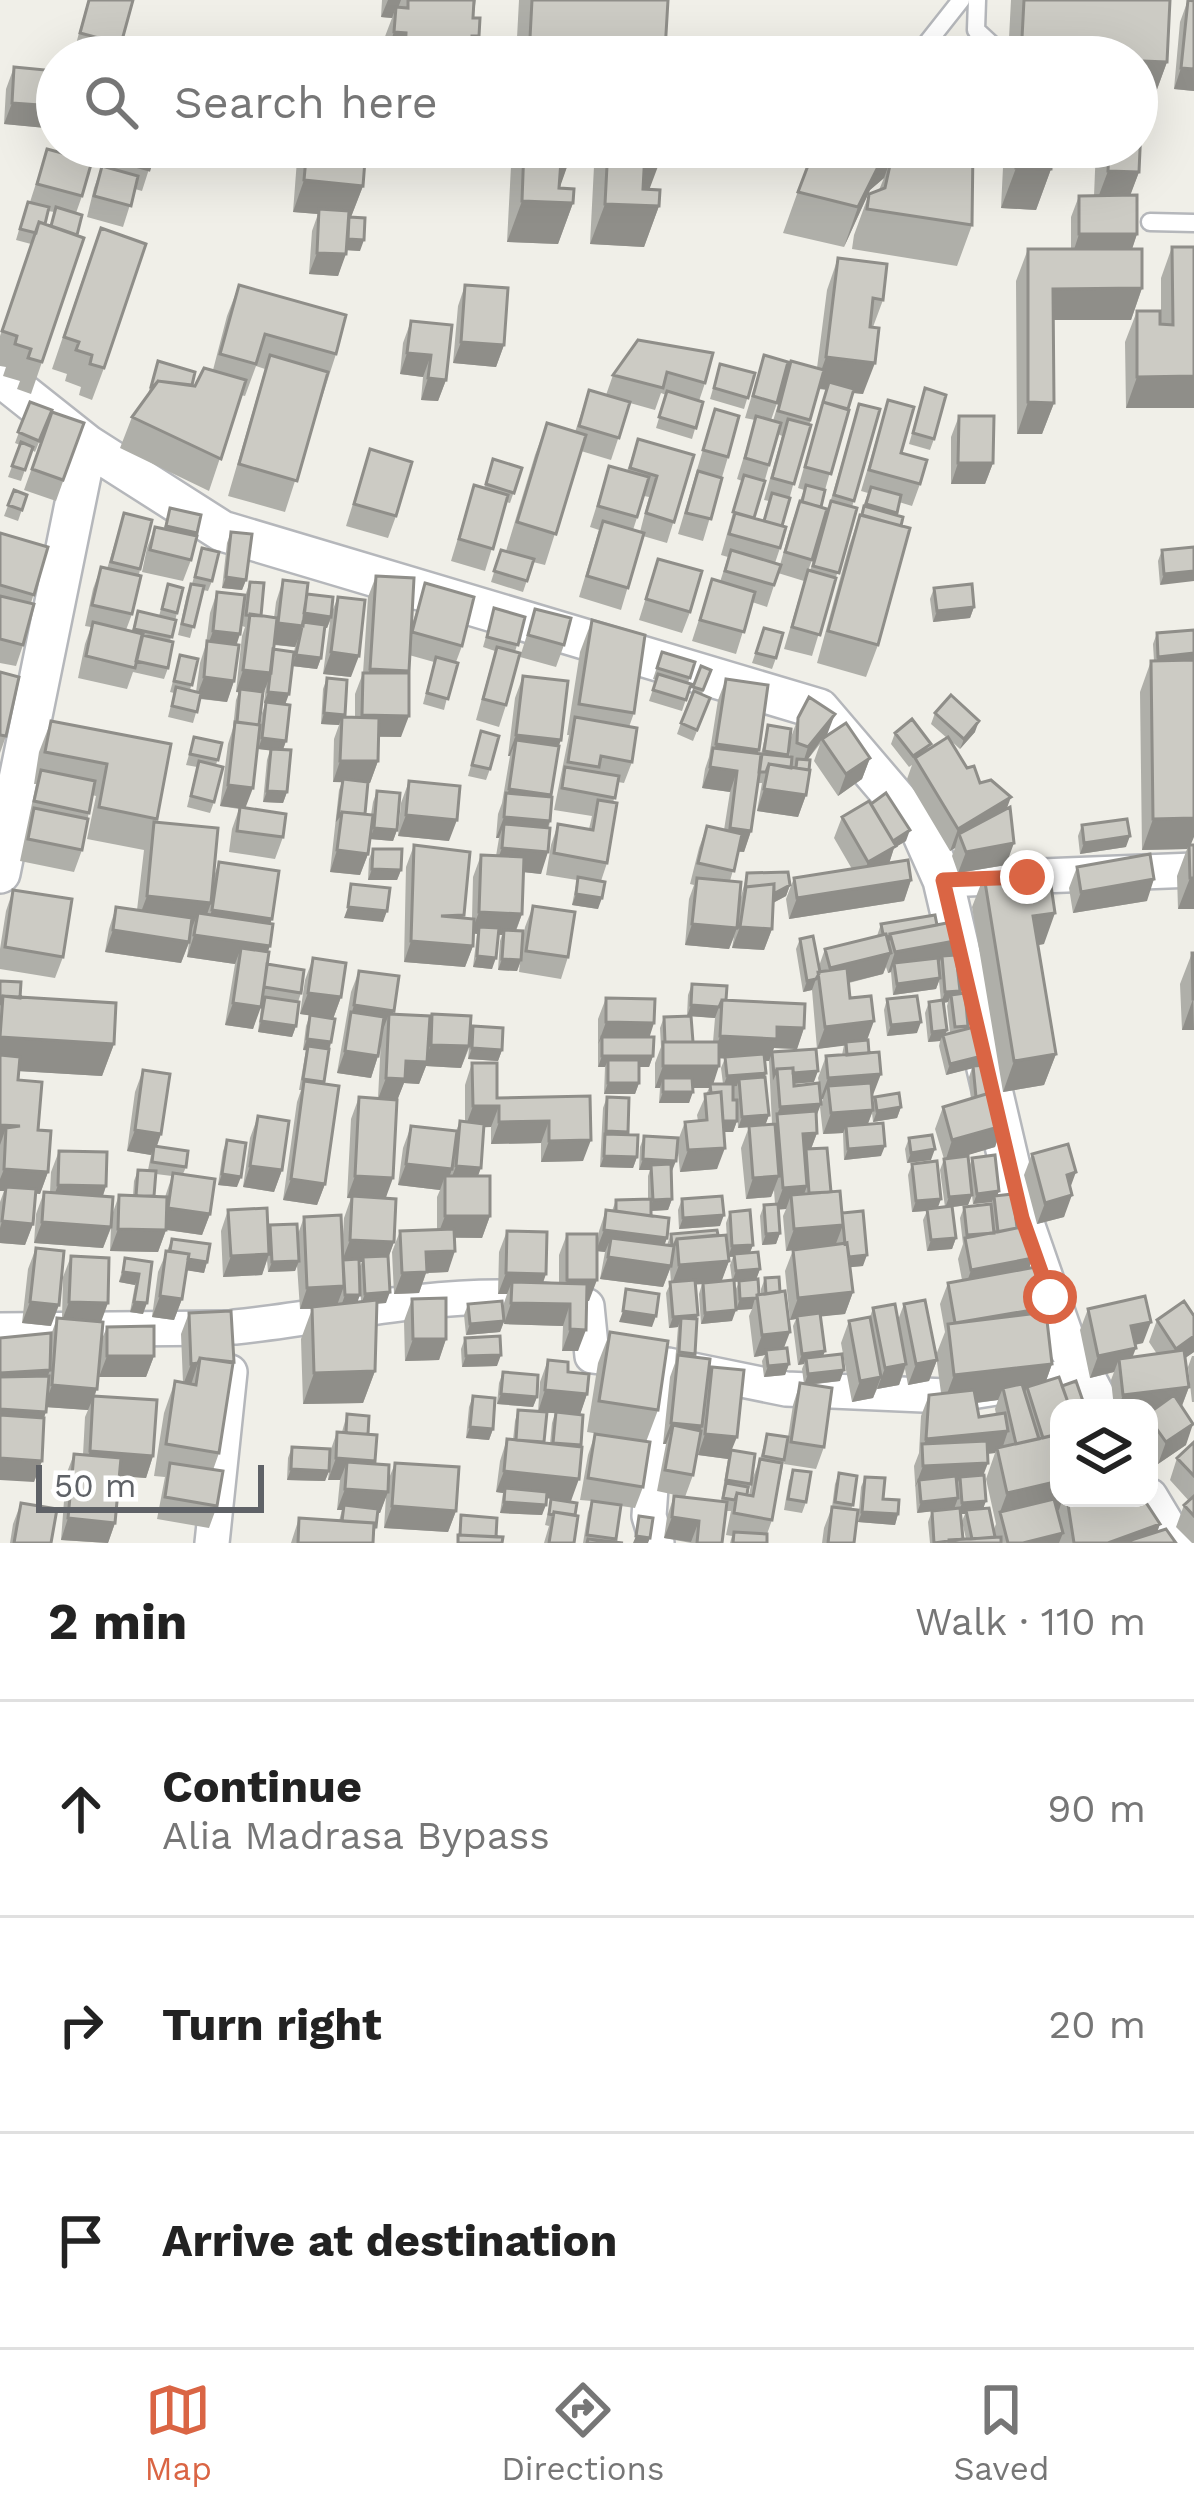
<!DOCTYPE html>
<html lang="en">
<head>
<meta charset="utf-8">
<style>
	body { margin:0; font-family:"Work Sans",sans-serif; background:#f6f6f6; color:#222 }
	.controls { position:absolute; right:36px; bottom:36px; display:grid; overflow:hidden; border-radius:24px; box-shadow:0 12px 48px #0002 }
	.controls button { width:108px; height:108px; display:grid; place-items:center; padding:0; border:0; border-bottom:3px solid #e0e0e0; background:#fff; color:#222; font:60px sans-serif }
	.scale { position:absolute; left:36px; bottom:30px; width:228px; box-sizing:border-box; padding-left:12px; border:6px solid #5f6267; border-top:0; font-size:33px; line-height:42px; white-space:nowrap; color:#5f6267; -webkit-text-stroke:9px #fff; paint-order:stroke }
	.stop { position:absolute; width:36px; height:36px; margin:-27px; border:9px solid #da6544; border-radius:50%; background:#fff }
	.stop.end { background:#da6544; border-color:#fff; box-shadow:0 3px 12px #0008 }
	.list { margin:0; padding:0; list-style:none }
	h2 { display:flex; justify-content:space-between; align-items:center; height:156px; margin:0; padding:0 48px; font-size:51px }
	h2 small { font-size:39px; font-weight:400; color:#767676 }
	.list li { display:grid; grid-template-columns:78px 1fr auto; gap:36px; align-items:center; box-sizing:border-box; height:216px; padding:0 48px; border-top:3px solid #e0e0e0 }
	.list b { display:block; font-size:45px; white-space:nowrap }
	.list p { margin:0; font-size:39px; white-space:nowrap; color:#767676 }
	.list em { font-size:39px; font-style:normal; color:#767676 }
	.icon { flex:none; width:66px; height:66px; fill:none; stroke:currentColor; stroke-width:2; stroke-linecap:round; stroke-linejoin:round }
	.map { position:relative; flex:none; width:1194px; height:1543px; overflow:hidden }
	.search { position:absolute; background:#fff; box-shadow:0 12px 48px #0002; left:36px; right:36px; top:36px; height:132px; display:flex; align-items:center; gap:30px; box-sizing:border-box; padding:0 42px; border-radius:66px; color:#767676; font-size:45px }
	.sheet { height:804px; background:#fff }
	nav { display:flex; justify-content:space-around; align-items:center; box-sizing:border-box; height:168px; border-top:3px solid #e0e0e0; background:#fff; font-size:33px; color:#767676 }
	nav a { display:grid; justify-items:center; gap:6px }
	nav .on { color:#da6544 }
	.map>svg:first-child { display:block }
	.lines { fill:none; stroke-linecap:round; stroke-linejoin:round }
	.service-casing { stroke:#b5b7bb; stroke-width:21 }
	.minor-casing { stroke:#b5b7bb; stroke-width:38 }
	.tertiary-casing { stroke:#b5b7bb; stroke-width:44 }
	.service { stroke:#fff; stroke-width:16 }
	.minor { stroke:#fff; stroke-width:33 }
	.tertiary { stroke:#fff; stroke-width:39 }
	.wall { fill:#afafa9; fill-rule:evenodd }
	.shaded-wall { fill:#8f8e89 }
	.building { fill:#cccbc4; stroke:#8f8e89; stroke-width:3 }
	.route { stroke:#da6544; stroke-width:15 }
</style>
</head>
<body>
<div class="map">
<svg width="1194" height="1543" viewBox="0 0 1194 1543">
	<rect width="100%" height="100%" fill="#f0efe8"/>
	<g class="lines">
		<!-- service casing -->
		<g class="service-casing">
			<path id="service" d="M977 0 976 30 1002 54
				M916 57 961 0
				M1150 222 1194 223"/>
		</g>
		<!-- minor casing -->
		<g class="minor-casing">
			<path id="minor" d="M943 880 1194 870
				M235 1327C324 1318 414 1296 504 1297 531 1297 560 1303 587 1306L592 1356 646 1363
				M0 1330 227 1328
				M212 1543 230 1372
				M657 1543 649 1516 653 1459 668 1365 786 1389 946 1396 1083 1374"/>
		</g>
		<!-- tertiary casing -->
		<g class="tertiary-casing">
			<path id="tertiary" d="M0 376 87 445 222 531 819 709 919 826 943 880 1022 1218 1063 1336 1101 1408
				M0 873 87 445
				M1148 1498 1175 1543"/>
		</g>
		<!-- service -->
		<use href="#service" class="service"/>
		<!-- minor -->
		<use href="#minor" class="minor"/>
		<!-- tertiary -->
		<use href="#tertiary" class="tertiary"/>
	</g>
	<!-- wall -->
	<path class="wall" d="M88 0H133L116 57H81L73 55Z
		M382 0H476L473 18 479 36 471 57H380L381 47 392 18 381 17Z
		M519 0H668L665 51 663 57H516Z
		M1011 0H1170L1167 62 1152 103 1142 102 1139 172 1130 195 1137 234 1132 249 1142 288 1131 320H1053L1054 403 1042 434H1017L1016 281 1028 249H1071V217L1079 196H1094L1096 147H1137V57H1008Z
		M1188 0 1194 1V91L1174 89 1180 22Z
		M14 67 46 128 4 124 6 89Z
		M111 147H156L142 191 135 189 123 227 87 217 94 188 102 166 105 167Z
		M298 147H366L363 186 351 217 360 251 346 250 338 276 309 274 312 231 318 214 293 212Z
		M512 147H574L559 188 573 203 558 244 507 242Z
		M595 147H663L649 189 659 206 644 247 590 244Z
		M973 147 972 225 957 266 852 249 854 235 869 194 879 190 884 178 870 190 844 247 783 233 812 152Z
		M1004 147H1052L1051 169 1036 210 1001 208Z
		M47 149 82 196 76 213 42 362 31 394 17 389 20 381 3 376 6 367 0 366V336L31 244 16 240 24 213 28 202H30ZM48 211 54 212 50 226 45 224Z
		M1172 247 1194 408H1126L1125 342 1137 311 1161 324V278Z
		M838 258 883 300 873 327 863 394 852 393 825 490 812 560 808 571H810L859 404 880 409 852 507 857 508 812 656 784 649 804 581 778 573 767 607 752 602 736 654 692 641 712 579 720 582 728 557 721 555 742 481 737 479 755 420 745 418 764 355 777 403 771 420 773 421 791 361 817 368 827 290ZM819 389 826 390 798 488 804 490 792 522 780 565 775 563 780 548 782 526ZM778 434 782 436 764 500 769 501 763 521 754 518Z
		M89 260 104 368 92 400 79 395 81 387 65 381 67 374 52 369Z
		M239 285 336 354 285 512 228 496 265 369 256 366 245 396 241 395 209 491 120 448 132 417 148 394 158 361 192 385 195 386 213 370 227 316Z
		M465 285 504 345 496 367 453 363 458 306Z
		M411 321 446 380 438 401 421 400 423 377 400 374 403 343Z
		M638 340 705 383 699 401 703 402 692 439 656 428 666 395 661 393 655 410 630 403 611 460 581 451 545 565 533 562 523 592 491 582 501 550 506 551 535 455 547 423 575 432 589 390 606 395 613 375Z
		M720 364 755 373 744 409 710 399Z
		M925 388 934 439 930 450 909 444Z
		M888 400 901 453 920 484 912 506 899 502 896 515 878 645 866 677 817 663 849 546 868 493 861 491Z
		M30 402 52 410 35 452 32 450 21 481 8 477 20 445 15 443Z
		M715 409 728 457 703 541 678 534Z
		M52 412 84 423 56 501 24 490Z
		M959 416 993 463 985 484H951V437Z
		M638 439 694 455 667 543 643 536 621 610 579 597 599 530 590 527 609 466 627 471ZM644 496 649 497 640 532 633 530Z
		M370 449 396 516 388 538 346 526Z
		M493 459 522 468 510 503 506 502 485 571 451 561 474 485 484 488Z
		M14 490 27 495 18 521 4 516Z
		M170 508 201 515 191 560 183 581 142 572 147 548 155 527 164 528Z
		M124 513 140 569 132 614 126 630 132 631 138 611 159 616 168 584 177 613 170 641 168 668 164 679 133 672 127 689 78 678 85 644 91 627 85 626 93 589 101 567 107 569Z
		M231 532 246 580 242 590 222 588 227 543Z
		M0 533 48 547 31 603 23 645 16 666 0 663Z
		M1194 547 1160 585 1158 561 1162 550Z
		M202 548 212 581 208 591 203 590 190 638 178 635 187 594 192 584Z
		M658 559 690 612 682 633 639 620Z
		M376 576 411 628 425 583 462 646 456 662 444 710 423 704 434 662 409 655 401 737H379L378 761 370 783H368L365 814 371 815 373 802 377 791 397 830 393 841 370 839 368 854 360 875 330 872 339 790 342 782H333L334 739 339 725 321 724 323 689 327 678 344 717 355 718V694L363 673 368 597Z
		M283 580 307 594 331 614 338 597 351 677 323 674 330 621 327 628 324 627 321 658 317 669 292 666 285 705 286 741 283 750 287 792 283 803 263 802 267 760 270 750 258 749 262 713 266 703H264L266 685 263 695 245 808 283 837 275 859 229 852 232 829 239 809 220 806 228 744 233 728 236 700 239 692H236L242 636 245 627 242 626 246 593 250 582 261 616 274 618 276 602ZM274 645 295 647 294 652 273 649Z
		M934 588 974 607 970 618 933 622 930 599Z
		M217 592 237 645 234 681 227 702 200 699 193 723 168 717 174 693 170 692 180 655 198 659 190 690 196 692 200 663 206 644 210 613Z
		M494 608 525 617 515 652 506 705 499 727 476 720 495 651 483 647Z
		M535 609 564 645 556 667 520 657Z
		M592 620 634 713 629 727 632 762 624 783 618 782 613 803 607 863 601 881 598 909 572 905 577 880 546 875 551 845 558 824 589 829 592 816 554 810 569 735H567L580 652Z
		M764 628 776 658 772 669 752 663Z
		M1157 633 1191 845H1194V909H1178L1177 876 1187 849 1142 850 1140 692 1151 661H1154L1153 644Z
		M662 652 695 662 688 683 691 684 682 711 649 701 656 680 653 679Z
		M701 666 711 670 702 694 710 698 693 741 677 734Z
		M0 672 6 736 0 753Z
		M523 676 558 748 551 797 550 821 541 874 524 872 522 914 516 931 521 953 525 927 533 906 568 957 561 979 519 972 520 963 517 971 498 970 500 941 502 935 498 934 492 969 473 967 477 934 473 933V946L465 967 404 962 406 867 414 845 464 915 463 918 472 919 473 877 481 855 496 856 499 838H496L498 814 502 803 510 756H508L515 698Z
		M726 679 758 754H761L768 725 791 729 787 757H790V740L798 718 826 736 870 758 862 779 838 796 814 761 820 744 808 759 806 795 798 817 757 811 762 783H758L751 831 744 852H738L730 881 739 905 747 873 790 885 786 896 773 903 772 929 764 950 732 948 734 937 729 949 685 945 689 899 694 885 690 884 699 848 707 826 724 830 730 792 702 788 705 769 709 757 718 700Z
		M935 713 975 732 960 749 949 739 967 768 1007 808 1006 865 958 873 952 856 955 848 950 851 907 779 912 765 909 767 891 744 895 733 929 749 947 738 931 724Z
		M51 721 171 744 156 823 214 876 219 862 270 923 267 964 301 993 298 1002 296 1026 292 1037 258 1032 261 1008 264 999 262 998 253 1029 225 1025 235 964 187 957 189 943 181 963 105 952 109 929 116 907 137 910 144 850 87 839 96 796 92 795 82 850 74 872 20 861 36 784H34L39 752Z
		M481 731 490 769 486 780 468 776Z
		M194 737 222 743 216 765 214 802 210 813 187 807 197 767 186 765Z
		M409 781 449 841 398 836 401 803Z
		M842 817 906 841 894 848 889 863 911 880 904 901 789 919 786 899 794 878 852 869 834 838Z
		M1082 825 1126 847 1080 854 1078 836Z
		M373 849 401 870 397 880H368L369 859Z
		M1077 867 1147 901 1073 913 1069 888Z
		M984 876 1044 944 1038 945 1056 1054 1044 1085 1003 1092 972 907Z
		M13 890 63 957 55 978 0 969V949L6 911Z
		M881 924 937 925 955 955 960 991 959 994 968 1026 967 1029 978 1066 1002 1126 995 1147 960 1157 969 1168 972 1158 999 1191 997 1196 1017 1228 1044 1308 1042 1313 1052 1364 1046 1381 1059 1498H1143L1160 1524 1157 1532 1176 1543H930L928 1522 932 1511 917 1513 914 1466 919 1453 921 1416 929 1395 941 1393 936 1355 945 1332 940 1304 948 1283 962 1280 958 1259 963 1244 960 1218 964 1207 991 1204 992 1202 973 1204 972 1195 968 1205 952 1207 956 1238 952 1249 927 1251 923 1220 927 1211 912 1212 908 1175 912 1164 937 1208 945 1207 940 1170 944 1159 935 1129 943 1107 971 1099 969 1077 972 1068 946 1075 939 1046 940 1041 928 1042 925 1013 929 1002 941 1001 939 981 936 989 893 995 891 972 888 973 886 967 883 974 849 983 850 998 867 1040 873 1103 875 1097 901 1107 897 1118 873 1122 872 1113 868 1124 881 1156 844 1160 843 1133 823 1134 820 1107 823 1099 820 1100 816 1117 817 1133 811 1149 842 1214 863 1266 850 1267 853 1292 845 1314 820 1316 823 1356 840 1381 809 1385 824 1447 816 1469 784 1464 787 1445 772 1520 767 1534V1543H730L732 1536 726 1535 731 1511H726L722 1543H691L664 1538 667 1517 674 1496 721 1501 728 1459 698 1455 699 1444 693 1475 685 1497 657 1491 666 1444H663L670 1377 675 1363 678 1327 669 1328 666 1293 671 1282 670 1269 663 1287 600 1279 605 1252 597 1251 589 1301H586L578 1351H562L563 1326 504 1324V1322L500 1332 466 1335 464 1315 468 1304 504 1319V1303L507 1294H498L499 1252 507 1231 543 1283H559V1255L567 1234 597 1246 599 1231 606 1210 612 1211 616 1200 648 1199V1176L650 1170H639L640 1147 644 1136 672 1171V1199L668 1210 651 1211V1216L667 1238 664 1245H667L671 1234 718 1235 729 1261 721 1281 732 1280 730 1265 733 1257H728L726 1223 730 1212 753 1245 750 1252 760 1269 756 1279 759 1294H761V1289L765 1278 789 1364 785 1375 764 1377 762 1361 765 1355 754 1357 749 1316 752 1309 736 1310 735 1291 739 1282H734L732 1321 701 1324 699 1294 702 1284H695L696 1319 694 1357 707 1380 712 1367 732 1451 751 1484 747 1495H749L752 1480 760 1459 767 1434 788 1437 793 1405 800 1383 804 1384 802 1369 804 1364 798 1365 793 1326 796 1319 790 1320 785 1271 793 1250 786 1251 783 1216 786 1209H778L780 1233 776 1244 762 1245 760 1216 764 1205 775 1204 774 1190 771 1197 746 1199 741 1148 749 1127 738 1128 737 1108V1121L733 1132H724L717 1169 680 1172 677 1143 685 1122 698 1121 697 1115 709 1088H693L689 1103H659L660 1088H655V1063L661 1047 660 1028 664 1017 687 1016 688 995 692 984 726 1000 804 1028 797 1049 774 1048 772 1052 814 1082 794 1084V1086L819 1083 818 1078 826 1056 842 1055 844 1045 817 1049 812 990 803 992 796 949 800 939 819 966 825 949 877 936ZM948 1002 947 1006 950 1033 945 1035 947 1030 944 1003ZM691 1016 715 1018 713 1042H693ZM719 1058H725L721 1068 723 1084H713ZM765 1060 769 1061 772 1124 765 1125 769 1115 765 1078 766 1073ZM998 1400 995 1409 996 1414 979 1417 977 1403ZM995 1453 986 1479 996 1524 994 1529 984 1508 983 1475 987 1454ZM961 1514H965L962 1521 966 1539H963Z
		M1192 953H1194V1030H1182L1180 984Z
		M313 958 341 997 333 1019 331 1042 324 1084 325 1184 317 1205 283 1200 297 1102 301 1090H299L306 1050H303L306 1026 310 1015 300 1014 305 980Z
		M359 971 393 1014 429 1021 432 1014 470 1035 473 1026 502 1050 498 1061 468 1059 469 1048 461 1068 426 1066 419 1084 404 1083 397 1100 386 1198 394 1242 388 1258 386 1303 377 1304 375 1371 363 1403 303 1404 301 1339 312 1309H300L297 1265 295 1271 268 1272 267 1260 262 1275 223 1277 221 1231 228 1210 268 1230 270 1225 298 1234 304 1217 342 1251 344 1218 351 1198H347L351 1119 359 1097 378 1098 381 1039 378 1056 371 1078 337 1073 351 992ZM359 1262H362L359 1268 361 1302H358Z
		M0 981 20 998 114 1044 102 1076 19 1071 18 1080 38 1130 48 1172 40 1194 36 1193 33 1224 25 1245 0 1243V1202L4 1191H0Z
		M606 998 649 1037 653 1056 649 1067H639V1083L635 1094H604L605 1067H598V1019Z
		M887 999 917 1033 887 1036 884 1010Z
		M472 1063 497 1098 590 1096 583 1161 541 1162V1143L491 1144V1127H484L478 1176 490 1216 482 1238H455L448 1272 426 1273 419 1293 394 1294 392 1252 400 1231 437 1229V1197L440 1190 398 1185 403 1148 411 1126 456 1131 460 1121 465 1122V1085Z
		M143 1070 157 1147 186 1167 183 1174 210 1214 202 1235 166 1230 158 1252 110 1251 111 1228 103 1248 34 1243 36 1214 44 1192H50L51 1172 59 1151 106 1186 103 1196 112 1215 119 1195 133 1196 134 1181 138 1170H148L151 1155 127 1151 135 1092ZM156 1174 172 1176 165 1197 154 1196Z
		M607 1097 628 1132 627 1135 637 1157 633 1168 600 1167 603 1108Z
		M258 1116 282 1170 274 1192 243 1187 250 1138Z
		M909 1138 931 1160 907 1163 905 1149Z
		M227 1140 237 1187 218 1185 223 1151Z
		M1032 1154 1070 1188 1064 1217 1037 1224 1024 1175Z
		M682 1199 720 1226 679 1229 678 1210Z
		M172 1239 207 1262 204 1273 187 1270 182 1299 174 1320 152 1317 158 1272Z
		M36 1248 51 1326 22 1323 28 1269Z
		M71 1256 101 1322V1341L107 1327 154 1356 146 1377H99L95 1396 153 1456 146 1478 120 1476 115 1523 108 1543 61 1540 66 1475 74 1454 83 1455 85 1417 88 1410 47 1407 44 1418 42 1461 34 1482 51 1335 57 1318H62L63 1277Z
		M125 1258 152 1262 143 1314 130 1312 135 1285 119 1282Z
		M412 1299 446 1339 439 1360 405 1361 404 1321Z
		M904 1304 937 1360 929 1381 908 1385 905 1369 899 1385 877 1389 873 1398 852 1402 841 1343 849 1321 870 1317 873 1308 898 1320Z
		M1088 1309 1143 1343 1135 1345 1132 1357 1157 1354 1149 1342 1157 1320 1194 1316V1352L1185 1358 1189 1387 1182 1406 1186 1445 1158 1464 1149 1451V1408H1114L1111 1380 1114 1372 1090 1378 1080 1330Z
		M189 1313 219 1453 213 1470 217 1506 209 1528 157 1519 165 1477 154 1476 164 1413 175 1381 183 1383 181 1334Z
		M610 1332 658 1410 646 1442 587 1432 598 1363Z
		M465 1338 497 1366 462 1367 461 1349Z
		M1192 1356H1194V1402H1192L1188 1367Z
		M548 1360 568 1372 587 1394 580 1414 571 1501 546 1498 542 1515 500 1513 503 1493 496 1492 500 1461 507 1439 513 1440 515 1421 518 1410 538 1412 540 1382ZM547 1413H555L552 1423 550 1444 544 1443Z
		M503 1372 537 1397 533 1407 497 1404 499 1383Z
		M473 1396 493 1429 489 1440 466 1438 469 1407Z
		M347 1414 368 1434 375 1461 374 1464 388 1481 395 1463 456 1511 448 1532 384 1528 386 1496 380 1513H378L373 1543H291L299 1518 339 1521 342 1510H337L340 1480H328L329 1471 325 1481 287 1480 288 1458 292 1447 330 1452 337 1432H342Z
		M595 1434 643 1487 635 1508 621 1506 615 1542 623 1543H583L588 1512 592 1501 580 1500 588 1455Z
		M1194 1442V1543H1192L1176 1527 1184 1505 1189 1501 1170 1480 1177 1458Z
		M793 1470 806 1502 802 1513 784 1510 789 1481Z
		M839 1473 853 1505 851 1509 854 1543H822L824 1528 832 1507 835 1484Z
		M865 1477 898 1514 895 1525 858 1522 861 1487Z
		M551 1499 575 1515 574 1543H544L549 1526 545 1525Z
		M21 1503 51 1543H10L13 1524Z"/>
	<!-- shaded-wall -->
	<path class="shaded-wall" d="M388 0H401L395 16 396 7 392 18 381 17Z
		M394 32 406 33 398 57H385Z
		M472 36H479L471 57Z
		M567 47 613 50 610 57H563Z
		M650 50 665 51 663 57H647Z
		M1144 61 1167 62 1152 103 1137 102Z
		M1181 68 1194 69V91L1174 89Z
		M12 103 54 106 46 128 4 124Z
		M561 147H574L560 187Z
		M888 147H910L892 156 884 178 870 190 844 247 858 207Z
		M645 152 663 153 648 193 631 192Z
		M1016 168 1051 169 1036 210 1001 208Z
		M1108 171 1139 172 1124 212 1093 211Z
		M304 180 363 186 351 217 319 209 318 214 293 212Z
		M522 201 573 203 558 244 507 242Z
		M605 204 659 206 644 247 590 244Z
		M1079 234H1137L1130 255 1072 256Z
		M348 239 364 240 360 251 344 250Z
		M317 253 346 254 338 276 309 274Z
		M1142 288 1131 320H1041L1053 289Z
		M461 342 504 345 496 367 453 363Z
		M407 353 431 355 423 377 400 374Z
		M826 357 875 363 863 394 815 388Z
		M1194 376V408H1126L1137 377Z
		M428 378 446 380 438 401 421 400Z
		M1028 402 1054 403 1042 434H1017Z
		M958 463H993L985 484H951Z
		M1194 571V581L1160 585 1164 574Z
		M226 577 246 580 242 590 222 588Z
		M974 607 970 618 933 622 937 611Z
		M302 613 331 617 327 628 298 624Z
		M278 623 303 626 295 647 270 644Z
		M213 631 240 634 233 656 205 653Z
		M331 652 359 656 351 677 323 674Z
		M1194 653V660L1154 668 1158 657Z
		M296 655 321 658 317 669 292 666Z
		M370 669 409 671 401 692 362 690Z
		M243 670 271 673 263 695 236 692Z
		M204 677 234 681 227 702 196 698Z
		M268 692 289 694 285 705 264 703Z
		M324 713 345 715 342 724V717L339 725 321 724Z
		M835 714 827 735 822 739 801 769 808 747Z
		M362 715 409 716 401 737 354 736Z
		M979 721 975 732 960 749 964 739Z
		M516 735 561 740 553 762 516 740 510 756H508Z
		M262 738 286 741 282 752 258 749Z
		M716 744 759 750 751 772 712 756Z
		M870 758 862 779 838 796 846 774Z
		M340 761H378L370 783 333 782Z
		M710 767 737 771 730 792 702 788Z
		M228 785 253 788 245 809 220 806Z
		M509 789 551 795 544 816 506 799Z
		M764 789 806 795 798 817 757 811Z
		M267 791 287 792 283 803 263 802Z
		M1011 797 1003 819 959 834 955 848 950 851 958 829Z
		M406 815 457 820 449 841 398 836Z
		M504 817 550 821 542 842 504 824 499 838H496Z
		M1194 818V837L1189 849V845L1187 849 1142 850 1153 819Z
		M374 828 397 830 393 841 370 839Z
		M730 828 751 831 744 852 722 849Z
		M910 830 906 841 894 848 888 867 860 883 868 862Z
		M1130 836 1126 847 1080 854 1084 843Z
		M1014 843 1006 865 958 873 966 852Z
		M502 848 548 852 541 874 494 869Z
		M337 850 368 854 360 875 330 872Z
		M372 869 401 870 397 880H368Z
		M1190 878H1194V909H1178Z
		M1154 879 1147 901 1073 913 1081 892Z
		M911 880 904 901 789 919 797 898Z
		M790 885 786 896 771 904 745 891Z
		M576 894 602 898 598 909 572 905Z
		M147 896 211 903 200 934 198 913 190 933 135 928Z
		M348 907 387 911 383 922 344 918Z
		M212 910 272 919 264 941 204 932Z
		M479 912 522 914 514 935 504 930 502 935 479 934V927L477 934 471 933Z
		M1055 913 1044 944 1022 948 1033 916Z
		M692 924 737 928 729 949 685 945Z
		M740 927 772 929 764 950 732 948Z
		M113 930 189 942 181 963 105 952Z
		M194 935 270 946 262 968 241 948 235 964 187 957Z
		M960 940 953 962 942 956 939 964 894 963 891 972 888 973 895 952Z
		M411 941 473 946 465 967 404 962Z
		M891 953 883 974 822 989 830 968Z
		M477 956 496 958 492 969 473 967Z
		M502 959 521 960 517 971 498 970Z
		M940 978 936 989 893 995 897 984Z
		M816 979 812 990 803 992 807 981Z
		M960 991 956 1001 951 995 948 1002 941 1003 945 992Z
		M308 993 341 997 333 1019 300 1014Z
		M1193 999 1194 1030H1182Z
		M233 1003 261 1007 253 1029 225 1025Z
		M354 1005 394 1011 388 1027 389 1014 382 1032 351 1015Z
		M691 1005 719 1007 715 1018 687 1016Z
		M261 1021 296 1026 292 1037 258 1032Z
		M874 1021 866 1043 817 1049 825 1027Z
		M606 1022 654 1023 647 1045 602 1037 598 1044Z
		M921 1022 917 1033 887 1036 891 1025Z
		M777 1027 804 1028 797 1049 774 1048 769 1061 713 1058 720 1036Z
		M947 1030 944 1039 943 1035 940 1041 928 1042 932 1032Z
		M0 1037 114 1044 102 1076 0 1070Z
		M307 1039 331 1042 328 1053 303 1050Z
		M431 1045 469 1046 461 1068 426 1066 419 1084 404 1083 397 1101 378 1099 386 1078 406 1061 424 1062Z
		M472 1048 502 1050 498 1061 468 1059Z
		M345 1051 378 1056 371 1078 337 1073Z
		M1056 1054 1044 1085 1003 1092 1014 1061Z
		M602 1056H653L649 1067H608V1060L605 1067H598Z
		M982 1056 978 1067 946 1075 950 1064Z
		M663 1066H719L712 1088H663V1078L660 1088H655Z
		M818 1071 814 1082 778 1085 777 1074Z
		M766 1073 762 1084 739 1079 737 1086 723 1087 727 1076Z
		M881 1074 873 1095 828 1086 823 1099 820 1100 828 1078Z
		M608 1083H639L635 1094H604Z
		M663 1092H693L689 1103H659Z
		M821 1104 813 1125 777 1115 780 1107Z
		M473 1106H499L491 1127 465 1128Z
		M901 1107 897 1118 873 1122 877 1111Z
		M873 1110 865 1131 846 1126 843 1133 823 1134 831 1113Z
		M769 1115 765 1126 738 1128 742 1117Z
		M549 1121 541 1143 491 1144 499 1122Z
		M721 1121H737L733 1132H717Z
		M0 1125 20 1126 6 1128 0 1145Z
		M1002 1126 995 1147 945 1162 952 1140Z
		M135 1130 161 1134 154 1155V1146L151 1155 127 1151Z
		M817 1133 809 1154H804L803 1134Z
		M591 1140 583 1161 541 1162 549 1141Z
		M885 1146 881 1156 844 1160 848 1149Z
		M725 1148 717 1169 680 1172 688 1150Z
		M935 1149 931 1160 907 1163 911 1153Z
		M604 1156 637 1157 633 1168 600 1167Z
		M643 1159 676 1161 672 1171 652 1170 651 1165 650 1170H639Z
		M406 1164 452 1169 445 1190V1176L440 1190 398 1185Z
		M250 1166 282 1170 274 1192 243 1187Z
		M456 1166 481 1168 473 1189 448 1187Z
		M4 1169 48 1172 40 1194 5 1191 6 1187 4 1191H0V1179Z
		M1076 1172 1068 1194 1067 1175Z
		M222 1174 241 1177 237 1187 218 1185Z
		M355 1176 393 1178 385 1200 347 1198Z
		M779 1176 771 1197 746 1199 753 1178Z
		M291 1179 325 1184 317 1205 283 1200Z
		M58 1185 106 1186 99 1207 50 1206Z
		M807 1186 799 1208 791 1195 786 1209 775 1210 783 1188Z
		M999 1191 995 1201 994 1196 992 1202 973 1204 977 1194Z
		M972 1195 968 1205 945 1208 949 1197Z
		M1072 1195 1064 1217 1037 1224 1045 1203Z
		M672 1199 668 1210 649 1211 653 1200Z
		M941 1199 937 1210 912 1212 916 1201Z
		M168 1208 210 1214 202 1235 161 1229Z
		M724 1215 720 1226 679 1229 683 1218Z
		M445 1216H490L482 1238 437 1237Z
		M2 1221 33 1224 25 1245 0 1243V1228Z
		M42 1222 111 1227 103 1248 34 1243Z
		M843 1225 835 1246 786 1251 794 1229Z
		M118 1229 166 1230 158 1252 110 1251Z
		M604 1230 667 1238 659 1260 611 1238 605 1252 596 1251Z
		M780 1233 776 1244 762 1245 766 1234Z
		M956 1238 952 1249 927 1251 931 1240Z
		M350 1240 394 1242 386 1264 363 1257 362 1262 342 1261Z
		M753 1245 749 1255 728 1257 732 1246Z
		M455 1251 448 1272 426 1273 419 1293 394 1294 402 1273 426 1252Z
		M269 1254 262 1275 223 1277 231 1256Z
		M867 1255 863 1266 842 1268 846 1257Z
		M169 1256 207 1262 204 1273 165 1267Z
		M608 1257 671 1266 663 1287 600 1279Z
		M1033 1258 1025 1279 964 1291 971 1270Z
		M299 1261 295 1271 268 1272 272 1262Z
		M729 1261 721 1283 671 1286 679 1265Z
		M760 1269 756 1280 732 1282 736 1271Z
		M123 1272 139 1274 135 1285 119 1282Z
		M506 1273 546 1274 539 1295 512 1282 507 1294H498Z
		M567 1280H597L589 1301H559Z
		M344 1286 336 1308 300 1309 307 1288Z
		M390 1292 386 1303 361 1304 365 1294Z
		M853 1292 845 1314 798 1319 797 1316 796 1319 790 1320 798 1298Z
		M345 1295H360L356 1306H341Z
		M160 1296 182 1299 174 1320 152 1317Z
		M755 1298 752 1309 736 1310 740 1299Z
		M30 1302 59 1305 51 1326 22 1323Z
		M69 1302 108 1303 100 1325 61 1323Z
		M134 1302 147 1303 143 1314 130 1312Z
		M511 1303 570 1304 563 1326 504 1324Z
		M1044 1308 1036 1329 955 1324Z
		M736 1310 732 1321 701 1324 705 1313Z
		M623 1311 656 1316 652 1327 619 1322Z
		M698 1315 694 1326 681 1318 678 1327 669 1328 673 1317Z
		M504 1321 500 1332 466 1335 470 1324Z
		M1151 1322 1143 1343 1123 1347 1131 1326Z
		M570 1329 586 1330 578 1351H562Z
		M790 1332 782 1353 766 1350 765 1355 754 1357 762 1335Z
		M1194 1336V1352L1168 1370 1176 1349Z
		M413 1339H446L439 1360 405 1361Z
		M1136 1348 1128 1369 1119 1359 1114 1372 1090 1378 1098 1356Z
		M825 1351 821 1362 806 1358 804 1364 798 1365 802 1354Z
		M501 1355 497 1366 462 1367 466 1356Z
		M107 1356H154L146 1377H99Z
		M937 1360 929 1381 908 1385 916 1364Z
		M198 1363 191 1385H183L191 1364Z
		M789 1364 785 1375 764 1377 768 1366Z
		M906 1364 899 1385 877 1389 885 1368Z
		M1052 1364 1041 1395 1027 1387 1023 1397 1003 1388 998 1400 942 1407 954 1375Z
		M50 1370 42 1392 0 1394V1373Z
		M844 1370 840 1381 804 1385 808 1374Z
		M375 1371 363 1403 303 1404 314 1373Z
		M881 1377 873 1398 852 1402 860 1381Z
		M52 1385 97 1389 88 1410 44 1407Z
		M1189 1387 1181 1408 1149 1412V1408H1118L1123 1395Z
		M545 1390 587 1394 580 1415 538 1412Z
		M501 1394 537 1397 533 1407 497 1404Z
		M0 1409 46 1412 38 1433 0 1431Z
		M671 1423 702 1426 695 1448 673 1425 666 1444H663Z
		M1193 1424 1186 1445 1158 1464 1166 1442Z
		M470 1427 493 1429 489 1440 466 1438Z
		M1008 1431 1001 1452 997 1448 995 1453 922 1460V1449L926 1439Z
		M705 1434 737 1437 728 1459 698 1455Z
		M90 1451 153 1456 146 1478 82 1473Z
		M0 1458 42 1461 34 1482 0 1480Z
		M336 1458 375 1461 368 1482 347 1462 340 1480H328Z
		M988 1463 980 1484 960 1477 957 1485 919 1480 915 1487 923 1466Z
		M291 1469 329 1471 325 1481 287 1480Z
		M504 1471 579 1479 571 1501 504 1493 505 1488 503 1493 496 1492Z
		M1059 1481V1498H1063L1059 1510 1003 1522 1000 1512 1007 1493Z
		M345 1489 388 1492 380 1513 343 1511 344 1505 342 1510H337Z
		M958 1498 954 1509 917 1513 921 1502Z
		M986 1501 982 1512 966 1510 965 1514H958L962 1503Z
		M504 1502 546 1505 542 1515 500 1513Z
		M392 1506 456 1511 448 1532 384 1528Z
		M862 1512 898 1514 895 1525 858 1522Z
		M672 1517 699 1521 691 1542 664 1538Z
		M68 1518 115 1523 108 1543 61 1540Z
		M1160 1524 1153 1543H1108Z
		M1063 1533 1059 1543H1023Z
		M636 1536 650 1538 648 1543H633Z"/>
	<!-- building -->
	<path class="building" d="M89 0H133L121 44 80 33Z
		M408 0H474L473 18H480L479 36H472L471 57H405L406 33 394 32 396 7 408 8Z
		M532 0H668L665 51 650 50V57H612L613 50 567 47 566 57H529Z
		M1024 0H1170L1167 62 1144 61 1139 172 1108 171 1109 147H1137V57H1021Z
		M1188 0 1194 1V69L1181 68Z
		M948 44 986 47 985 57H893L907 49Z
		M14 67 56 71 54 106 12 103Z
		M113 147H156L149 170 110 159Z
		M307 147H366L363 186 304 180Z
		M524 147H562L559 188 574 189 573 203 522 201Z
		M608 147H663V153L645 152 643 189 660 190 659 206 605 204Z
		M815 147H888L858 207 798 192Z
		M904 147H973L972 225 867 209 869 194 885 188 892 156Z
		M1017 147H1052L1051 169 1016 168Z
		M47 149 92 161 82 196 37 184Z
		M102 166 138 176 131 206 94 196Z
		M1137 195V234H1079V196Z
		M28 202 49 207 45 224 39 222 36 233 20 229Z
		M56 207 82 215 77 235 51 226Z
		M319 209 349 211 346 254 317 253Z
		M349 217 365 218 364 240 348 239Z
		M39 222 84 238 42 362 28 358 31 349 15 344 17 336 2 331Z
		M101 228 146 244 104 368 90 364 92 355 76 350 79 342 64 337Z
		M1172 247H1194V376L1137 377V311H1160V324L1173 325Z
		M1028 249H1142V288L1053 289 1054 403 1028 402Z
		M838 258 887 264 883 300 873 298 870 327 879 328 875 363 826 357Z
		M239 285 346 315 336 354 265 334 256 364 220 354Z
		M465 285 508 288 504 345 461 342Z
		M411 321 452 325 446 380 428 378 431 355 407 353Z
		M638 340 713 353 705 383 667 372 663 388 613 375Z
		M270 355 328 372 297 481 239 464Z
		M764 355 788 362 777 403 753 396Z
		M158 361 195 372 192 385 158 381 153 387H151Z
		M791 361 824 370 810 420 778 411Z
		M720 364 755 373 748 398 714 388Z
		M204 368 246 380 221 459 132 417 158 381 195 386Z
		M829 382 854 389 848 409 823 402Z
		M925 388 946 395 934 439 913 433Z
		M589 390 630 402 619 438 579 426Z
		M667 391 703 402 696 428 659 417Z
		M888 400 914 407 901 453 927 460 920 484 869 470Z
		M30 402 52 410 39 441 18 432Z
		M823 402 849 410 831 474 805 467Z
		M859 404 880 409 854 501 834 495Z
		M715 409 739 416 728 457 703 450Z
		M52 412 84 423 63 480 32 469Z
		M756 416 781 423 769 465 745 458Z
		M959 416H994L993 463H958Z
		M788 419 811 425 794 484 772 478Z
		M547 423 586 435 556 534 517 522Z
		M638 439 694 455 674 522 646 513 657 476 630 468Z
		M21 442 33 447 25 470 12 466Z
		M370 449 412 462 396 516 354 504Z
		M493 459 522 468 514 493 486 484Z
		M609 466 649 477 637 517 598 506Z
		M698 471 722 478 711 519 686 513Z
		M744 475 765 481 754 518 733 512Z
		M474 485 508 495 493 549 459 539Z
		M806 485 825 490 821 507 802 502Z
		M871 487 901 495 897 513 866 504Z
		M14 490 27 495 22 510 8 505Z
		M772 493 790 498 782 526 764 521Z
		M800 501 827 509 812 560 785 552Z
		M831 501 857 508 839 573 813 566Z
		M864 506 903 517 901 526 862 515Z
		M170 508 201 515 197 533 166 526Z
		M124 513 152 520 140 569 111 562Z
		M735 513 786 527 780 548 729 534Z
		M860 515 910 528 878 645 828 631Z
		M603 521 644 533 628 588 587 576Z
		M155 527 197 536 191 560 150 550Z
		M231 532 252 534 246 580 226 577Z
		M0 533 48 547 34 595 0 585Z
		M1194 547V571L1164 574 1162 550Z
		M202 548 219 552 212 581 195 577Z
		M501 550 534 559 527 581 494 571Z
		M731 550 781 565 774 585 725 571Z
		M658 559 702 571 690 612 646 599Z
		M101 567 141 576 132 614 92 605Z
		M808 570 836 578 820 635 792 627Z
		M376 576 414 578 409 671 370 669Z
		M712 579 755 592 744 632 700 620Z
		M283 580 308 583 303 626 278 623Z
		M250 582 264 583 261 616 246 615Z
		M425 583 474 597 462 646 412 632Z
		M168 584 183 588 177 613 162 609Z
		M191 584 204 586 194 627 182 624Z
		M972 584 974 607 937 611 934 588Z
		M217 592 245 595 240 634 213 631Z
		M307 594 333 597 331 617 304 613Z
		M0 596 34 604 23 645 0 639Z
		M338 597 365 600 359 656 331 652Z
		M494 608 525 617 518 645 487 637Z
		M535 609 571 618 564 645 528 635Z
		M138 611 176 620 172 637 134 629Z
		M250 614 277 618 271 673 243 670Z
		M592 620 645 635 634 713 579 704Z
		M93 622 143 634 135 668 86 656Z
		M303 622 325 625 321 658 296 655Z
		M764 628 783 633 776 658 756 653Z
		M1194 630V653L1158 657 1157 633Z
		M142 635 173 642 168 668 136 661Z
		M207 641 239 645 234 681 204 677Z
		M497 647 520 653 506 705 483 699Z
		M273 649 294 652 289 694 268 692Z
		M662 652 695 662 690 678 657 668Z
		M180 655 198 659 192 685 174 681Z
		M436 657 458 663 448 699 427 693Z
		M1194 660V818L1153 819 1151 661Z
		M701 666 711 670 703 690 693 687Z
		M0 672 19 677 6 736 0 735Z
		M363 673H409V716L362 715Z
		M658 674 691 684 686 700 653 690Z
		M523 676 568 681 561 740 516 735Z
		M327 678 347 680 345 715 324 713Z
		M726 679 768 685 759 750 716 744Z
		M176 687 201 693 197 712 172 706Z
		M240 689 263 692 259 725 237 722Z
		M694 691 710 698 697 730 681 723Z
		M951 695 979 721 964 739 935 713Z
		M809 697 835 714 808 747 797 743 798 718Z
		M266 702 290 705 286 741 262 738Z
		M342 717 379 718 378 761H340Z
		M575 717 637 728 632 762 601 756 599 767 568 762Z
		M912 719 931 744 913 756 895 733Z
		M51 721 171 744 157 819 99 807 107 764 45 752Z
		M235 722 260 725 253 788 228 785Z
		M846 723 870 758 846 774 822 739Z
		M768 725 791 729 788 755 764 751Z
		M481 731 499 736 490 769 472 765Z
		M194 737 222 743 218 760 190 754Z
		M948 737 967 768 974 766 980 783 991 780 1011 797 958 829 915 758Z
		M516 740 559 746 551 795 509 789Z
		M713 748 762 754 751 831 730 828 737 771 710 767Z
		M271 749 291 750 287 792 267 791Z
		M761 754 792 757 791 768 769 764 766 772H759Z
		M797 759 810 760 809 770 796 768Z
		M199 761 223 767 214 802 191 796Z
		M769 764 810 770 806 795 764 789Z
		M565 767 619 776 615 798 562 788Z
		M41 770 95 781 89 813 34 801Z
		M343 779 368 782 365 814 342 812 338 817Z
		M409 781 460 786 457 820 406 815Z
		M377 791 400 793 397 830 374 828Z
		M506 793 552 797 550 821 504 817Z
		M886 793 910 830 893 841 871 804Z
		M598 800 617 803 607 863 554 853 558 824 593 830Z
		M869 801 896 846 868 862 842 817Z
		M240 807 286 814 283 837 237 831Z
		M1010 807 1014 843 966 852 959 834Z
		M34 808 88 819 82 850 28 839Z
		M342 812 373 815 368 854 337 850Z
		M1127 819 1130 836 1084 843 1082 825Z
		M154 822 218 828 211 903 147 896Z
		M504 824 550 828 548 852 502 848Z
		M707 826 742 834 734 871 698 863Z
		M414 845 470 852 464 915 441 916 474 919 473 946 411 941Z
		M1189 845H1194V878H1190Z
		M373 849H402L401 870 372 869Z
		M1150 854 1154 879 1081 892 1077 867Z
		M481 855 524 857 522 914 479 912Z
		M908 860 911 880 797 898 794 878Z
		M219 862 279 871 272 919 212 910Z
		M1048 865 1055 913 1033 916 1056 1054 1014 1061 984 876Z
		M788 872 790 885 775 893H774V884L746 887 745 891 747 873Z
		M578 877 605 882 602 898 576 894Z
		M697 878 741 882 737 928 692 924Z
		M351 884 390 888 387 911 348 907Z
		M774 884 772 929 740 927 746 887Z
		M13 890 72 899 63 957 5 947Z
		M533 906 575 912 568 957 526 951Z
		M116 907 192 918 189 942 113 930Z
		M198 913 273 924 270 946 194 935Z
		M935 915 937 925 890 934 888 941 886 934H883L881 924Z
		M952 922 960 940 895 952 890 934Z
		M479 927 499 928 496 958 477 956Z
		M504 930 523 931 521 960 502 959Z
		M886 934 891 953 830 968 825 949Z
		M813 936 820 972 816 979 807 981 800 939Z
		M241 948 269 952 261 1007 233 1003Z
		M1192 953H1194V999H1193Z
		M956 955 960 991 945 992 942 956Z
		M313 958 346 963 341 997 308 993Z
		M938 958 940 978 897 984 894 963Z
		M267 964 304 970 301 993 264 987Z
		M847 968 850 998 871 996 874 1021 825 1027 818 972Z
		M359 971 399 976 394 1011 354 1005Z
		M0 981 21 982 20 998 3 996 0 1005Z
		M692 984 727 986 726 1000H722L719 1007 691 1005Z
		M965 993 968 1026 955 1027 951 995Z
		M3 996 116 1003 114 1044 0 1037Z
		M917 996 921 1022 891 1025 887 999Z
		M265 997 299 1002 296 1026 261 1021Z
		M606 998 655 999 654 1023 606 1022Z
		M722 1000 805 1004 804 1028 777 1027V1039L720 1036Z
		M943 1000 947 1030 932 1032 929 1002Z
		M351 1012 384 1017 378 1056 345 1051Z
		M389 1014 430 1016 427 1062 406 1061 405 1079 386 1078Z
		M432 1014 471 1016 469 1046 431 1045Z
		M310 1015 335 1019 331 1042 307 1039Z
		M691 1016 693 1042H665L664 1017Z
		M473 1026 503 1028 502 1050 472 1048Z
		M974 1027 982 1056 950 1064 943 1035Z
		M602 1037H654L653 1056H602Z
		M868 1040 869 1053 847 1055 846 1042Z
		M663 1042H719V1066H663Z
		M308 1046 329 1049 324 1082 303 1079Z
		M816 1049 818 1071 793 1073V1068L777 1069 774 1075 772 1052Z
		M879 1052 881 1074 828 1078 826 1056Z
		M764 1054 766 1073 727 1076 725 1057Z
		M0 1055 20 1057 18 1080 42 1082 38 1130 51 1131 48 1172 4 1169 6 1128 20 1126 0 1125Z
		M608 1060H639V1083H608Z
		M472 1063H497V1098L590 1096 591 1140 549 1141V1121L499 1122V1106H473Z
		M987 1065 990 1093 976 1097 973 1066Z
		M793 1068 794 1086 819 1083 821 1104 780 1107 777 1069Z
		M143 1070 170 1074 161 1134 135 1130Z
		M765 1077 769 1115 742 1117 739 1079Z
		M663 1078H692L693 1092H663Z
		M304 1081 339 1086 325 1184 291 1179Z
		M871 1083 873 1110 831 1113 828 1086Z
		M710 1084H733V1100H737V1121H723L721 1092 711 1093Z
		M721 1092 725 1148 688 1150 685 1122 707 1120 705 1094Z
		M993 1092 1002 1126 952 1140 943 1107Z
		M899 1093 901 1107 877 1111 875 1097Z
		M359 1097 397 1100 393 1178 355 1176Z
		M607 1097 629 1098 628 1132 606 1131Z
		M816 1111 817 1133 803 1134 807 1186 783 1188 777 1114Z
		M258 1116 289 1121 282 1170 250 1166Z
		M460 1121 484 1124 481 1168 456 1166Z
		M883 1123 885 1146 848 1149 846 1126Z
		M775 1124 779 1176 753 1178 749 1126Z
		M411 1126 457 1131 452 1169 406 1164Z
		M605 1134 638 1135 637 1157 604 1156Z
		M932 1135 935 1149 911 1153 909 1138Z
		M644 1136 678 1138 676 1161 643 1159Z
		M227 1140 246 1143 241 1177 222 1174Z
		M1068 1144 1076 1172 1067 1175 1072 1195 1045 1203 1032 1154Z
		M154 1146 188 1151 186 1167 152 1162Z
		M827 1148 831 1192 809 1193 806 1149Z
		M59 1151 107 1152 106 1186 58 1185Z
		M995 1155 999 1191 977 1194 972 1158Z
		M968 1156 972 1195 949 1197 944 1159Z
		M937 1161 941 1199 916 1201 912 1164Z
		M671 1164 672 1199 653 1200 651 1165Z
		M138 1170 156 1171 154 1196H136Z
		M173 1173 215 1179 210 1214 168 1208Z
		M445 1176H490V1216H445Z
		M6 1187 36 1189 33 1224 2 1221Z
		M840 1191 843 1225 794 1229 791 1195Z
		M44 1192 113 1197 111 1227 42 1222Z
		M1013 1194 1017 1228 998 1232 994 1196Z
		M119 1195 167 1197 166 1230 118 1229Z
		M352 1196 396 1199 394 1242 350 1240Z
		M722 1196 724 1215 683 1218 682 1199Z
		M651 1199V1216L616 1211V1200Z
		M778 1204 780 1233 766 1234 764 1205Z
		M991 1204 994 1233 967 1235 964 1207Z
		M952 1206 956 1238 931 1240 927 1209Z
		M267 1208 269 1254 231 1256 228 1210Z
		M606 1210 669 1218 667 1238 604 1230Z
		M750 1210 753 1245 732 1246 730 1212Z
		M863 1211 867 1255 849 1257 847 1243 845 1244 842 1213Z
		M341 1215 344 1286 307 1288 304 1217Z
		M297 1224 299 1261 272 1262 270 1225Z
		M1027 1226 1033 1258 971 1270 965 1238Z
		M454 1229 455 1251 426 1252 427 1272 402 1273 400 1231Z
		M717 1230 718 1235 677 1239 674 1246H672L671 1234Z
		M507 1231 547 1232 546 1274 506 1273Z
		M567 1234H597V1280H567Z
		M726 1235 729 1261 679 1265 677 1239Z
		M611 1238 674 1246 671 1266 608 1257Z
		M172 1239 210 1244 207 1262 188 1259 189 1254 170 1251Z
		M847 1243 853 1292 798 1298 793 1250Z
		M36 1248 64 1251 59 1305 30 1302Z
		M166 1251 189 1254 182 1299 160 1296Z
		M758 1252 760 1269 736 1271 734 1254Z
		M71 1256 109 1258 108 1303 69 1302Z
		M388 1256 390 1292 365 1294 363 1257Z
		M125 1258 152 1262 147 1303 134 1302 139 1274 123 1272Z
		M359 1259 360 1295H345L343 1260Z
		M1036 1267 1044 1308 955 1323 948 1283Z
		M779 1277 780 1292 766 1294 765 1278Z
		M758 1279 759 1294 757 1295V1298L740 1299 739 1281Z
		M695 1280 698 1315 673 1317 670 1282Z
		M734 1280 736 1310 705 1313 703 1283Z
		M512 1282 587 1284 586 1330 570 1329V1304L511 1303Z
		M626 1289 659 1294 656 1316 623 1311Z
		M785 1291 790 1332 762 1335 757 1295Z
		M1145 1296 1151 1322 1131 1326 1136 1348 1098 1356 1088 1309Z
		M446 1298V1339H413L412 1299Z
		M377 1300 375 1371 314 1373 312 1307Z
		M925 1300 937 1360 916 1364 904 1304Z
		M502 1301 504 1321 470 1324 468 1304Z
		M1184 1301 1194 1316V1336L1176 1349 1157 1320Z
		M895 1304 906 1364 885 1368 873 1308Z
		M231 1311 234 1362 200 1358 198 1363 191 1364 189 1313Z
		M1046 1312 1052 1364 954 1375 948 1324Z
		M820 1313 825 1351 802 1354 797 1316Z
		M870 1317 881 1377 860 1381 849 1321Z
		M57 1318 103 1322 97 1389 52 1385Z
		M681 1318 697 1319 695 1354 679 1352Z
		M154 1326V1356H107V1327Z
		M610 1332 668 1341 658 1410 599 1401Z
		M51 1333 50 1370 0 1373V1338Z
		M500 1336 501 1355 466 1356 465 1338Z
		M787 1348 789 1364 768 1366 766 1350Z
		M1184 1350 1189 1387 1123 1395 1119 1359Z
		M842 1354 844 1370 808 1374 806 1358Z
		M678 1355 710 1359 702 1426 671 1423Z
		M200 1358 233 1363 219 1453 166 1444 175 1381 196 1385Z
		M548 1360 568 1362V1372L589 1374 587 1394 545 1390Z
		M712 1367 744 1370 737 1437 705 1434Z
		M503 1372 538 1375 537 1397 501 1394Z
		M49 1376 46 1412 0 1409V1377Z
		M1059 1377 1070 1408H1059V1434L1043 1438 1027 1387Z
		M1076 1381 1085 1407 1083 1408H1070L1062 1386Z
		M800 1383 832 1388 824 1447 791 1442Z
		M1022 1384 1039 1439 1016 1444 1003 1388Z
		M974 1390 979 1417 1005 1413 1008 1431 926 1439 929 1395Z
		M1174 1395 1193 1424 1166 1442 1149 1418V1413Z
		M93 1396 157 1400 153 1456 90 1451Z
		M473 1396 495 1398 493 1429 470 1427Z
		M518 1410 547 1412 544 1442 516 1440Z
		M556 1412 583 1415 581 1445 553 1443Z
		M347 1414 369 1416 368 1434 346 1433Z
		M0 1415 44 1418 42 1461 0 1458Z
		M673 1425 701 1431 693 1475 665 1470Z
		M337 1432 377 1435 375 1461 336 1458Z
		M595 1434 650 1442 643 1487 588 1478Z
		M767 1434 788 1437 784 1460 763 1456Z
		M1059 1434V1481L1007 1493 997 1448Z
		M507 1439 582 1447 579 1479 504 1471Z
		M987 1441 988 1463 923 1466 922 1444Z
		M1194 1442V1476L1177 1458Z
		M292 1447 330 1449 329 1471 291 1469Z
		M731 1450 755 1454 751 1484 726 1480Z
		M74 1454 121 1458 115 1523 68 1518Z
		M760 1459 782 1463 772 1520 734 1513 737 1493 753 1496Z
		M347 1462 389 1465 388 1492 345 1489Z
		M170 1463 223 1471 217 1506 165 1497Z
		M395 1463 459 1467 456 1511 392 1506Z
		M793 1470 811 1472 806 1502 788 1499Z
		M839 1473 857 1476 853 1505 835 1502Z
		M984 1475 986 1501 962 1503 960 1477Z
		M956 1476 958 1498 921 1502 919 1480Z
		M865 1477 885 1478 883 1499 899 1500 898 1514 862 1512Z
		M726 1483 748 1487 747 1495 737 1493 735 1500 723 1498Z
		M505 1488 547 1492 546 1505 504 1502Z
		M674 1496 727 1502 722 1543H697L699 1521 672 1517Z
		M1194 1496V1516L1184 1505Z
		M1067 1498H1143L1160 1524 1108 1543H1074Z
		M551 1499 577 1503 575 1515 554 1512 553 1515 549 1514Z
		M1054 1499 1063 1533 1023 1543H1008L1000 1512Z
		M592 1501 621 1505 616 1539 587 1535Z
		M21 1503 57 1509 51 1543H14Z
		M344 1505 378 1509 376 1527H374V1523L342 1521Z
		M832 1507 858 1510 854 1543H828Z
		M960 1508 963 1539 934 1543 932 1511Z
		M989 1508 995 1537 972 1539 966 1510Z
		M554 1512 578 1516 574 1543H549Z
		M461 1515 497 1518 496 1537 460 1535Z
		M639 1516 653 1518 650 1538 636 1536Z
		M299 1518 374 1523 373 1543H298Z
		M1166 1529 1176 1543H1122Z
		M734 1532 767 1534V1543H733Z
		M458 1535 503 1537 502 1543H458Z
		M1001 1537V1543H949V1540Z
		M588 1539 623 1543H587Z"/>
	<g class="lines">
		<!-- route -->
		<path class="route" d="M1027 877 943 880 1022 1218 1050 1297"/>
	</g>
</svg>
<div class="controls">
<button><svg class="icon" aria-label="layers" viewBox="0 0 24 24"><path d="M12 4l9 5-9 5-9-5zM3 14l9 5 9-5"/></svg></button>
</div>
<div class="scale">50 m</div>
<div class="stop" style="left:1050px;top:1297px"></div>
<div class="stop end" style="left:1027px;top:877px"></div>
<div class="search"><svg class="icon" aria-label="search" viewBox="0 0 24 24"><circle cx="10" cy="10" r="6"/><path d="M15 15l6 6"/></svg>Search here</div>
</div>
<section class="sheet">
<h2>2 min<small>Walk · 110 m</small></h2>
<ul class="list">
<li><svg class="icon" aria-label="ahead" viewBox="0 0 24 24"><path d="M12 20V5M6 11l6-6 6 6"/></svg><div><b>Continue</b><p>Alia Madrasa Bypass</p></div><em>90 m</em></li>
<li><svg class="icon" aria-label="right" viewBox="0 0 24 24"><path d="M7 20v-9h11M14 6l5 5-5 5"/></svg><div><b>Turn right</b></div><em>20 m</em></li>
<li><svg class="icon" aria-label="arrive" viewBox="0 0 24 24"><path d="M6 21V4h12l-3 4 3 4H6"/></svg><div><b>Arrive at destination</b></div></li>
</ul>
</section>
<nav>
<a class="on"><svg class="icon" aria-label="map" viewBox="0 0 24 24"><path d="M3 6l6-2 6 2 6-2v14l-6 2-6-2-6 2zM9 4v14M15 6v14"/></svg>Map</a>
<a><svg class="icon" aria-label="directions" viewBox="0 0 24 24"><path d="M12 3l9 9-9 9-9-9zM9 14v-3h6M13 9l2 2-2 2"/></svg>Directions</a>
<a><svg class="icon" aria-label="saved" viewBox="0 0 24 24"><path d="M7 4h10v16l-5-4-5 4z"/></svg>Saved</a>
</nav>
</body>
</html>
